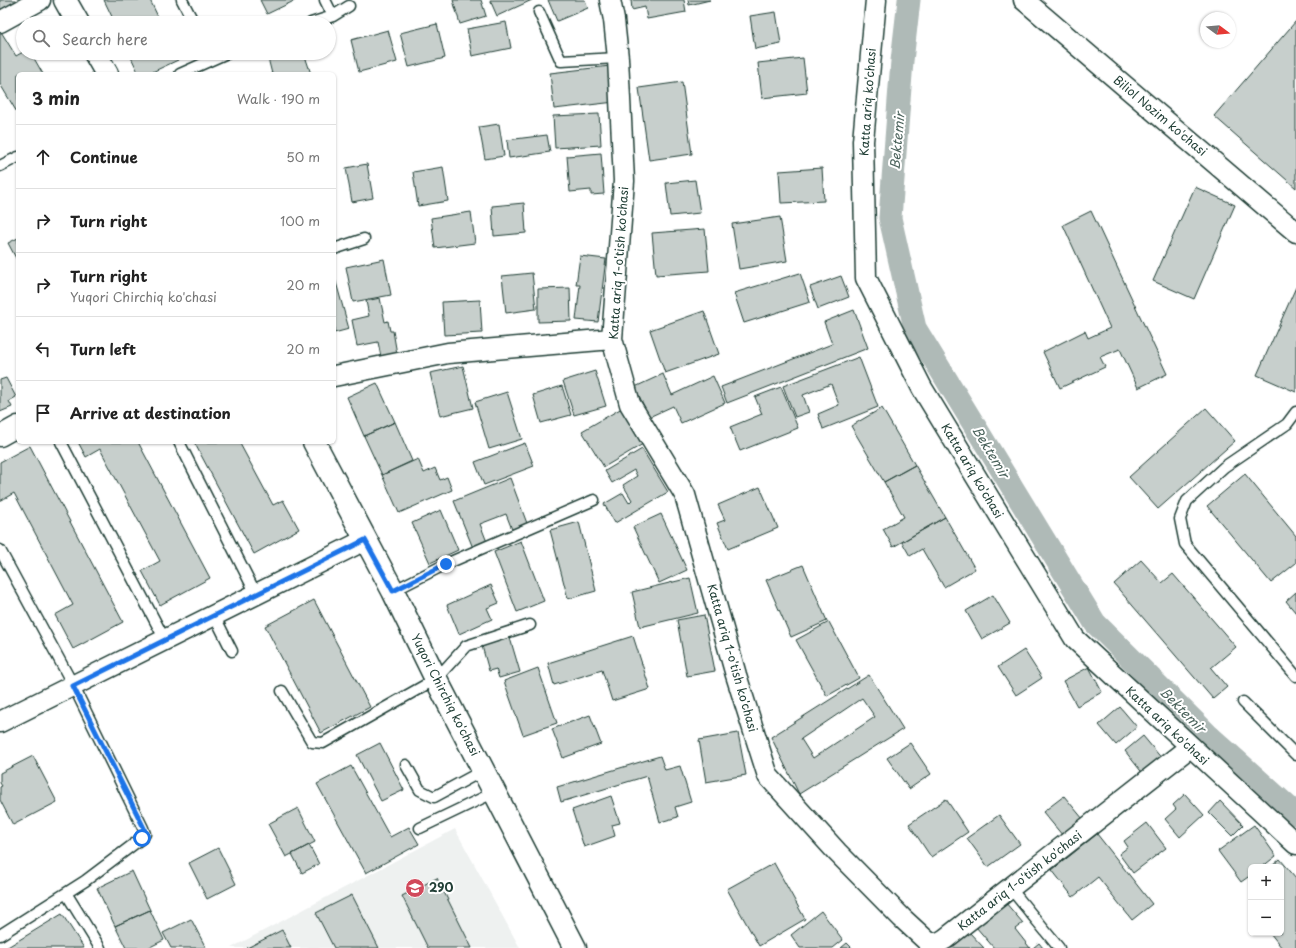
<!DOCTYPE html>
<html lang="en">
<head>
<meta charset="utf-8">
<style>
	body { margin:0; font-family:"Playpen Sans",sans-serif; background:#f6f6f6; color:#222 }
	.controls { position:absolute; right:12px; bottom:12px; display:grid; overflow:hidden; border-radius:6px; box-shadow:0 1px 3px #0004 }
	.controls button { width:36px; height:36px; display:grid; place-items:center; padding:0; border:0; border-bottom:1px solid #e0e0e0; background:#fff; color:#222; font:20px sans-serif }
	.compass { position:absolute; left:1200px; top:12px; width:36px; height:36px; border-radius:50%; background:#fff; box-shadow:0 1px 3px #0004; rotate:106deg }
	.stop { position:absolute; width:12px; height:12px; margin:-9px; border:3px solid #1a73e8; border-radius:50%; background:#fff }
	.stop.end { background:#1a73e8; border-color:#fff; box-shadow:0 1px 4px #0008 }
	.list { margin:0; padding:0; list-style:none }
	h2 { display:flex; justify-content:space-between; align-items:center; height:52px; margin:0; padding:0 16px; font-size:17px }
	h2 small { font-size:13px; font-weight:400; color:#767676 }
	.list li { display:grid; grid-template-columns:26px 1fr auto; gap:12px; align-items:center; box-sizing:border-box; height:64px; padding:0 16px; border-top:1px solid #e0e0e0 }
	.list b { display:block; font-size:15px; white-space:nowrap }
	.list p { margin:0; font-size:13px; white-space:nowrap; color:#767676 }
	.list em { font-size:13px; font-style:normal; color:#767676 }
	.icon { flex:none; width:22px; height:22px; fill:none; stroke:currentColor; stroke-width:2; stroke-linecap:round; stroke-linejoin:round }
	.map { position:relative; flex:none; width:1296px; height:948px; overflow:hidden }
	.search { position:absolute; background:#fff; box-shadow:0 1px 3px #0004; left:16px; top:16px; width:320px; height:44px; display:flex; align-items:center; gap:10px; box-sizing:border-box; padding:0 14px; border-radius:22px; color:#767676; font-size:15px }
	.panel { position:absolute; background:#fff; box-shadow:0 1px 3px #0004; left:16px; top:72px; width:320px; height:372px; border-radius:6px }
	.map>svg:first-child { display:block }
	.built { fill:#eef1f0 }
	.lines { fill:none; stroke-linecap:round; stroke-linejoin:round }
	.canal { stroke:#afbab7; stroke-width:23 }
	.building { fill:#c7cfcc; stroke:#1f3d34; fill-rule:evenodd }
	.service-casing { stroke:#1f3d34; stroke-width:13 }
	.minor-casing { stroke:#1f3d34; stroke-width:23 }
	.tertiary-casing { stroke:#1f3d34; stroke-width:25 }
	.service { stroke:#fff; stroke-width:10 }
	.minor { stroke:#fff; stroke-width:20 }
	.tertiary { stroke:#fff; stroke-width:22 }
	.route { stroke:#1a73e8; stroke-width:5 }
	.labels { text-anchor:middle; stroke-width:4; stroke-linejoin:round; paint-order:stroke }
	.street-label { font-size:12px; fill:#1f3d34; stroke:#fff }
	.poi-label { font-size:12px; font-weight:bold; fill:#1f3d34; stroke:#fff; text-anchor:start }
	.water-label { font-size:13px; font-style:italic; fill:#4a625b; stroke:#fff }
</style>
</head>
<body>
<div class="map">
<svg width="1296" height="948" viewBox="0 0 1296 948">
	<rect width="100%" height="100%" fill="#fff"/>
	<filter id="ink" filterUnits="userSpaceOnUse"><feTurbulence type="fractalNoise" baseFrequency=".025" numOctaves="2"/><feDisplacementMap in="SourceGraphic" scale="8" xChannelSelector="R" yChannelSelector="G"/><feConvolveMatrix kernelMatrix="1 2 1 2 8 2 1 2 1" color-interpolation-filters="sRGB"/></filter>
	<g filter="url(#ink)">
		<!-- built -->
		<path class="built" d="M455 829 520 948H231Z"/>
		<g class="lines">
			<!-- canal -->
			<path class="canal" d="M909 0 902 61 890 218 915 328 1095 623 1207 734 1296 814"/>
		</g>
		<!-- building -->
		<path class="building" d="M0 0H16L17 1 0 10Z
			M104 0H150L161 23H115Z
			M260 0H296L267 14Z
			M453 0H481L486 16 460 24Z
			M490 0H532L497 16Z
			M548 0H585L588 8 557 21Z
			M631 0H684L686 12 647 19 645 7 632 10Z
			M688 0H710L689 5Z
			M776 12 781 44 755 49 750 16Z
			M1296 21V188L1214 116Z
			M506 22 511 48 472 56 467 29Z
			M437 24 445 58 409 67 400 33Z
			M0 30 16 56 23 52 31 53 43 74H18V114L0 84Z
			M388 30 397 62 359 72 351 40Z
			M129 53H175L178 60 148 74H139Z
			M285 53H304L311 74H272L268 58Z
			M803 58 807 93 762 98 758 63Z
			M610 66 615 102 554 109 550 73Z
			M682 82 692 154 649 160 639 88Z
			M599 114 601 145 555 148 553 116Z
			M499 124 504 156 485 159 479 127Z
			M547 135 550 152 509 158 507 140Z
			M601 153 604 194 591 195V190L570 192 567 156Z
			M367 164 373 198 352 202 346 168Z
			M443 167 448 201 418 206 413 172Z
			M822 168 824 201 781 203 779 171Z
			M695 180 700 213 670 216 666 183Z
			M1195 187 1235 205 1194 299 1153 281Z
			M524 203 526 233 494 236 492 206Z
			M1091 211 1167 374 1138 388 1120 349 1100 357 1105 367 1060 388 1043 352 1085 331 1088 338 1110 328 1063 225Z
			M471 212 475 243 435 248 431 218Z
			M780 217 787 261 739 269 732 224Z
			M705 229 709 271 656 275 652 233Z
			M18 238V262L8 243Z
			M580 256 606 259 598 322 576 320 580 285H576Z
			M384 259 391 295 353 302 346 267Z
			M532 273 536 309 506 313 502 276Z
			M800 273 810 302 744 323 734 293Z
			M334 275 349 329 334 333Z
			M841 276 849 297 818 309 810 287Z
			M1296 287V392L1257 375Z
			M570 288 571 321 538 322V289Z
			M380 298 385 322 388 321 390 331H393L397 354 381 357 378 342 357 346 352 320 369 316 366 301Z
			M480 300 482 333 444 335 442 302Z
			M854 310 868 348 727 403 721 387 832 344 824 322Z
			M704 311 719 354 665 373 650 330Z
			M859 357 878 407 823 429 818 414 839 405 831 384 803 395 809 412 795 417 783 386Z
			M463 366 473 408 440 416 430 373Z
			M595 371 606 406 574 415 563 381Z
			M663 374 672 395 713 376 725 403 681 423 673 406 649 417 635 387Z
			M6 378 16 397 9 401 12 407 0 412V380Z
			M377 383 395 422 364 436 347 397Z
			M562 386 571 415 541 423 533 395Z
			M781 387 798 428 740 451 730 427 762 414 755 397Z
			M507 392 522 439 489 449 475 402Z
			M622 408 643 444 604 467 582 431Z
			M882 408 915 465 884 482 851 426Z
			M1206 408 1235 441 1158 509 1129 477Z
			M395 422 412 461 382 475 364 436Z
			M78 442H138L210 578 160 605 142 571 160 561 100 449 86 457Z
			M194 442H239L273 505 283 500 299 529 254 554Z
			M525 443 534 466 484 485 475 462Z
			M30 446 123 622 73 649 55 615 73 605 14 493 0 501V462Z
			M642 449 668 492 615 523 604 504 623 493 629 503 632 500 623 485 637 476 634 470 612 483 605 471Z
			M418 459 424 473 435 468 440 480 447 477 452 490 399 513 382 475Z
			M915 465 945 517 893 547 883 529 904 517 884 482Z
			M1245 474 1296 536V563L1271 583 1207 506Z
			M510 478 528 526 513 532 506 514 480 524 487 542 473 548 454 501Z
			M760 487 778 528 728 549 717 523 725 520 718 505Z
			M441 510 458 550 430 563 412 523Z
			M661 514 687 570 659 583 633 527Z
			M945 517 975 569 944 587 922 549 910 556 902 542Z
			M579 522 596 591 568 599 550 530Z
			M521 541 544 601 517 612 494 552Z
			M1141 560 1162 583 1173 574 1236 647 1211 668 1227 687 1213 699 1114 584Z
			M803 565 827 621 791 637 766 580Z
			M690 578 698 613 640 627 632 592Z
			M491 585 499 603 487 608 492 619 459 634 447 605Z
			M1296 592V613L1286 601Z
			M993 595 1010 623 982 639 966 611Z
			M314 600 370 707 321 733 265 626Z
			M704 615 715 671 687 676 677 620Z
			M829 622 859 678 827 696 796 640Z
			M633 636 650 689 612 701 602 670 554 685 548 663Z
			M510 638 520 672 499 678 496 669 489 671 482 646Z
			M1024 650 1042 678 1016 695 998 667Z
			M1089 667 1102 692 1077 706 1063 681Z
			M538 668 557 723 523 735 504 681Z
			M869 675 903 729 799 794 771 737ZM862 698 875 717 813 758 801 739Z
			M1120 707 1137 727 1116 745 1099 725Z
			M590 715 601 744 563 758 552 729Z
			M738 733 746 775 706 782 699 740Z
			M1143 736 1163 760 1144 775 1125 751Z
			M380 743 404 790 381 801 357 755Z
			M910 743 931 774 909 789 887 758Z
			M33 756 57 802 13 825 0 800V787L2 786 0 783V773Z
			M660 756 665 770 680 766 691 802 675 807 678 817 660 822 647 776 561 802 557 787Z
			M351 766 390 837 409 827 419 844 366 873 317 784Z
			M1185 794 1204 815 1180 837 1165 819 1176 809 1173 805Z
			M611 796 620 823 612 825 615 836 584 847 572 810Z
			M1064 796 1083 819 1063 836 1043 812Z
			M946 799 968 832 931 857 909 824Z
			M1220 801 1243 825 1232 836 1209 813Z
			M298 808 315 842 286 857 268 824Z
			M999 815 1020 844 988 867 967 838Z
			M1147 823 1166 848 1133 873 1119 854 1128 847 1124 841Z
			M1254 825 1276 856 1262 867H1251V875L1241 882 1218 851Z
			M1097 834 1152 904 1132 920 1098 877 1073 897 1052 870Z
			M309 845 319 864 302 873 292 854Z
			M218 848 236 884 207 899 189 863Z
			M1280 859 1296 878V948H1282L1270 933H1281V867H1271Z
			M774 863 805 919 759 946 727 889Z
			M132 871 150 910 115 926 97 888Z
			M437 878 472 948H428L402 896Z
			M352 895 379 948H334L316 913Z
			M1005 902 1023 923 1015 929 1030 948H994L976 927Z
			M150 910 164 940 148 948H126L115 926Z
			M821 911 843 940 833 948H800L791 935Z
			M62 914 84 948H6Z
			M191 919 206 948H171L163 933Z
			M282 930 291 948H247Z
			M969 932 984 948H951Z
			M847 943 852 948H841Z
			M1039 943 1043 948H1033Z"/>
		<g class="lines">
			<!-- service casing -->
			<g class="service-casing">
				<path id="service" d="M182 0 194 23
					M325 0 333 16
					M539 12 561 61 618 58
					M311 23 333 16 349 6
					M180 74 227 53
					M0 166 18 157
					M334 249 364 239
					M1296 412 1287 424 1224 467 1187 501 1180 519 1185 544 1296 676
					M61 442 165 640
					M179 442 256 594
					M0 550 73 685 143 828 145 834 142 838 85 881 0 935
					M393 591 446 564 594 500
					M214 615 232 651
					M282 691 312 742 323 743 436 679 466 646 530 625
					M1243 702 1296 755
					M406 765 420 790 434 797 484 770
					M420 828 495 792
					M1011 889 1059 948
					M66 893 100 948"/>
			</g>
			<!-- minor casing -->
			<g class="minor-casing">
				<path id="minor" d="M610 0 614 20 618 58 624 181 612 339 630 404 685 495 736 675 768 776 837 852 902 918 928 942C935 944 939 943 945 939L1190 747
					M876 0 863 141 866 278 922 388 1075 639 1296 844
					M1024 0 1296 232
					M0 22 40 0
					M334 376 448 353 612 339
					M0 436 18 426
					M0 722 365 540"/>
			</g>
			<!-- tertiary casing -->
			<g class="tertiary-casing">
				<path id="tertiary" d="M65 0 78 23
					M95 53 107 74
					M314 442 393 591 436 679 575 948"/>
			</g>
			<!-- service -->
			<use href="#service" class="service"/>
			<!-- minor -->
			<use href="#minor" class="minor"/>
			<!-- tertiary -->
			<use href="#tertiary" class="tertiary"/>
		</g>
	</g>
	<g class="lines" filter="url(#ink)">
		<!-- route -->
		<path class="route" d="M142 838 145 834 144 828 73 686 365 540 393 591 446 564"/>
	</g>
	<!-- icons -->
	<defs>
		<g id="school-disc" transform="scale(1)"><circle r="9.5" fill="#d1495b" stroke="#fff"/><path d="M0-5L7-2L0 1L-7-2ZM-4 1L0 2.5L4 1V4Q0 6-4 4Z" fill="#fff"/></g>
	</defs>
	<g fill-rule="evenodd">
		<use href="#school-disc" x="415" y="888"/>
	</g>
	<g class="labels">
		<!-- street labels -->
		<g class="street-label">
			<text transform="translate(868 102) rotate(-86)" y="4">Katta ariq ko'chasi</text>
			<text transform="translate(1160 116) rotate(40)" y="4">Biliol Nozim ko'chasi</text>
			<text transform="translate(619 263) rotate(-86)" y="4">Katta ariq 1-o'tish ko'chasi</text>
			<text transform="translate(972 471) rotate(59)" y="4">Katta ariq ko'chasi</text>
			<text transform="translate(732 658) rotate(74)" y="4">Katta ariq 1-o'tish ko'chasi</text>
			<text transform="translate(445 695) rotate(63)" y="4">Yuqori Chirchiq ko'chasi</text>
			<text transform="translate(1167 726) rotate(43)" y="4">Katta ariq ko'chasi</text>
			<text transform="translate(1020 881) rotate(-38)" y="4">Katta ariq 1-o'tish ko'chasi</text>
		</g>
		<!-- poi labels -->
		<g class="poi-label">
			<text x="429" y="892">290</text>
		</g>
		<!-- water labels -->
		<g class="water-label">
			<text transform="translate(897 141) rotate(-85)" y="5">Bektemir</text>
			<text transform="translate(991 452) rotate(59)" y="5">Bektemir</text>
			<text transform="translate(1183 710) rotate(45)" y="5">Bektemir</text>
		</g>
	</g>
</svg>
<div class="controls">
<button>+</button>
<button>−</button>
</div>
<svg class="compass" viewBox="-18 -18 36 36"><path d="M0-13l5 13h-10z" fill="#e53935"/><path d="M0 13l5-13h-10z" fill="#767676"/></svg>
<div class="stop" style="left:142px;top:838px"></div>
<div class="stop end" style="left:446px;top:564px"></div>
<div class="search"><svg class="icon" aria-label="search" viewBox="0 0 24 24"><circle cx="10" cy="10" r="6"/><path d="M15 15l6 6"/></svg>Search here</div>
<section class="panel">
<h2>3 min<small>Walk · 190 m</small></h2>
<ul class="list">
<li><svg class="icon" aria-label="ahead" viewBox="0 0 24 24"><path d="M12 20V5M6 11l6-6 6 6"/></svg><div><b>Continue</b></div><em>50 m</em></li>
<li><svg class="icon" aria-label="right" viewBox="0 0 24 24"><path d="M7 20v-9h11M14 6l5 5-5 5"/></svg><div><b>Turn right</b></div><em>100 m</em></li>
<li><svg class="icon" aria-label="right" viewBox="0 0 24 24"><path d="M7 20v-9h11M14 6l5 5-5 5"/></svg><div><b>Turn right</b><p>Yuqori Chirchiq ko'chasi</p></div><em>20 m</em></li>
<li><svg class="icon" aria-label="left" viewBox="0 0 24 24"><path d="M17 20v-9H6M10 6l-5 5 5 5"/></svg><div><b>Turn left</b></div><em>20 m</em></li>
<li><svg class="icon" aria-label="arrive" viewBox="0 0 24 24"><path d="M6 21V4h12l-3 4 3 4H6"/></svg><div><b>Arrive at destination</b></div></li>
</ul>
</section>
</div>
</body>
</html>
